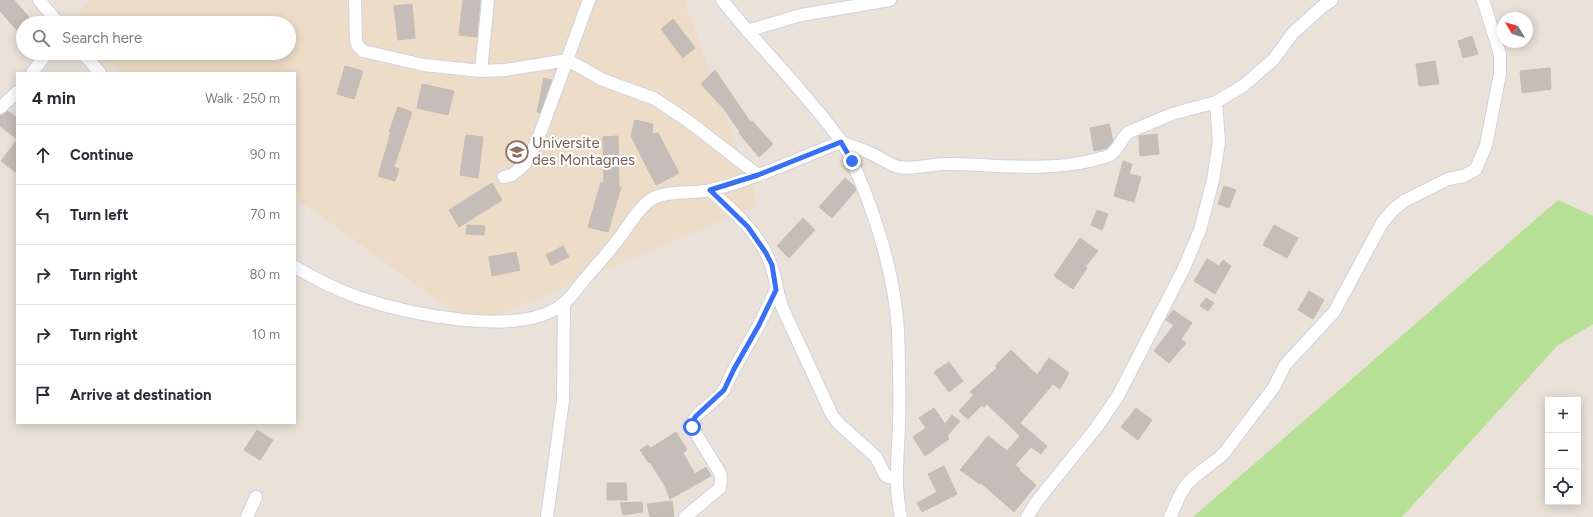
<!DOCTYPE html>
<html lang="en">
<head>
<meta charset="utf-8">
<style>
	body { margin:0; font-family:Figtree,sans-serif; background:#f7f7f7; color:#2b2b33 }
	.controls { position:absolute; right:12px; bottom:12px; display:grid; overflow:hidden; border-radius:0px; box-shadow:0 2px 10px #0003 }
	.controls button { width:36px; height:36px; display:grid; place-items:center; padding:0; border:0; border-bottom:1px solid #e1e1e2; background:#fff; color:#2b2b33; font:20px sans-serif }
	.compass { position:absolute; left:1497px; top:12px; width:36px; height:36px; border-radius:50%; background:#fff; box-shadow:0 2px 10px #0003; rotate:308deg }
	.stop { position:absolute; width:12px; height:12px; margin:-9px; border:3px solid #396ff6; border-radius:50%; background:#fff }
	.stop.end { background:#396ff6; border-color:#fff; box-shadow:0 1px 4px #0008 }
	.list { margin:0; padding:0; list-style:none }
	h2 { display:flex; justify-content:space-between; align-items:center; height:52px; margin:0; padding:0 16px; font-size:17px }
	h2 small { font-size:13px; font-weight:400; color:#7c7c81 }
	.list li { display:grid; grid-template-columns:26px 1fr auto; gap:12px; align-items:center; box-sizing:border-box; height:60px; padding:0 16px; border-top:1px solid #e1e1e2 }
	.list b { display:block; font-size:15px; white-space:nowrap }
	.list em { font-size:13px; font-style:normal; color:#7c7c81 }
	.icon { flex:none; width:22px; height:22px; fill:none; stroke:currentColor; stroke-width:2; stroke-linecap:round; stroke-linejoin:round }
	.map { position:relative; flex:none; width:1593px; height:517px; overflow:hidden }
	.search { position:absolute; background:#fff; box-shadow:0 2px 10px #0003; left:16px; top:16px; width:280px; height:44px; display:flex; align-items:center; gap:10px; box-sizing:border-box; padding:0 14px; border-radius:22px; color:#7c7c81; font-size:15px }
	.panel { position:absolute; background:#fff; box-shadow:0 2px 10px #0003; left:16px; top:72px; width:280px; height:352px; border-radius:0px }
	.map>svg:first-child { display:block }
	.education { fill:#ecdcc8 }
	.green { fill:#b6e095 }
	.building { fill:#c5beb8; stroke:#c5bcb3 }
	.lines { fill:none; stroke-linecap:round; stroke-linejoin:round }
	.minor-casing { stroke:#ced3e0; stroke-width:14 }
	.minor { stroke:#fff; stroke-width:12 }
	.route { stroke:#396ff6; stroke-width:5 }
	.labels { text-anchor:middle; stroke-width:4; stroke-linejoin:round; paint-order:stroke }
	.education-label { font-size:15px; fill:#785e54; stroke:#fff; text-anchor:start }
</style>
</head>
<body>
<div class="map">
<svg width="1593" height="517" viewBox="0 0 1593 517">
	<rect width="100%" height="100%" fill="#eae1d8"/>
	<!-- education -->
	<path class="education" d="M89 0H684L758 205 473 326 295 197V73H124L97 53H289V23H72Z"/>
	<!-- green -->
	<path class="green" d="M1558 200 1593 216V324L1557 346 1402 517H1193Z"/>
	<!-- building -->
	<path class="building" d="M0 0H14L34 23H23V37L0 11Z
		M463 0H480L477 37 459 35Z
		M412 4 415 38 398 40 394 6Z
		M673 19 695 48 683 58 661 29Z
		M1472 36 1478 54 1463 58 1458 41Z
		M1435 61 1439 84 1419 86 1416 64Z
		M345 66 363 71 354 99 337 94Z
		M1550 68 1551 89 1522 93 1520 71Z
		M715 70 751 123 752 121 773 144 759 157 739 133 740 132 723 108 701 84Z
		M544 78 552 80 540 113 537 112Z
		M422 84 454 91 448 115 417 108Z
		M398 107 412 112 394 167 399 169 395 181 378 176 391 132H389Z
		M8 111 17 118V139L0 126V115Z
		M635 120 653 124 652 134 658 133 679 173 656 185 631 136Z
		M1109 124 1113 141 1107 148 1094 151 1090 128Z
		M1157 134 1159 154 1140 156 1139 136Z
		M466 135 483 137 478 178 460 175Z
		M618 136 619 187H621L608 232 588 227 601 182 604 183 603 137Z
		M17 140V173L1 161Z
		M1123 161 1132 164 1129 174 1141 177 1134 202 1114 196Z
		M845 178 855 187 856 190 832 218 819 207Z
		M492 183 502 200 459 227 449 210Z
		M1224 186 1236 190 1229 208 1218 204Z
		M1097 210 1108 214 1102 230 1091 225Z
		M803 218 815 230 789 258 777 246Z
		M467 225 485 226 484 235 466 234Z
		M1274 225 1298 238 1287 258 1263 245Z
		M1080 238 1098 251 1085 267 1087 268 1073 289 1054 276Z
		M563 246 569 257 551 265 546 255Z
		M516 252 520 270 492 276 489 257Z
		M1207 259 1219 266 1223 260 1231 266 1215 294 1194 281Z
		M1309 291 1324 300 1313 319 1298 310Z
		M1206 298 1214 303 1208 311 1200 306Z
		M1173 310 1192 323 1181 339 1186 343 1169 363 1154 351 1174 325 1166 320Z
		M1011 350 1037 375 1049 358 1069 373 1060 389 1053 384 1020 423 1047 446 1041 454 1031 447 1015 465 1020 469 1019 470 1036 485 1014 512 981 483 980 484 960 470 988 436 1007 451 1020 436 987 404 984 407 982 405 968 419 959 411 974 395 970 392 997 368 995 366Z
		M949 362 963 381 949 392 934 372Z
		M934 408 945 424 952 415 960 421 947 436 949 439 936 448 933 445 935 449 925 456 913 437 926 428 919 418Z
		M1136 408 1152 420 1138 440 1121 427Z
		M257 430 273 440 260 460 244 450Z
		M676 432 687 450 683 453 695 474 706 467 711 476 670 499 665 486 650 462 649 463 640 450 648 445 651 448Z
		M944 466 957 494 922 512 917 503 937 492 928 474Z
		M607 483H626L627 500H607Z
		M672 501 674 517H650L647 504Z
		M642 502 643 512 623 515 620 503Z"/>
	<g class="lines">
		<!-- minor casing -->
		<g class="minor-casing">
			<path id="minor" d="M39 0 58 23
				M355 0 356 40 358 46 363 51 424 65 481 71 505 70 568 60 601 79 655 99 688 121 758 175
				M722 0C760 48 805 91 841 141 851 155 856 171 863 187 881 233 895 281 898 330 899 361 900 393 899 424 898 453 894 488 901 517
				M747 31 801 15 890 0
				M83 53 100 73
				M481 71 488 0
				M32 73 47 53
				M0 108 17 92
				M504 177 512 175 525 164 538 139 589 0
				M710 190C732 210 762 236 771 265 776 279 777 293 782 307L832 415 838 423 876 457 885 475 888 477H897
				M295 267C312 277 338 290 357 297 405 313 521 340 564 303 572 297 578 287 584 280 596 266 609 252 620 237 629 225 639 207 652 199 667 190 693 194 710 190 754 180 799 158 841 142 851 146 862 149 872 154 881 158 890 165 899 167 915 170 929 164 945 164 994 164 1041 172 1090 161 1096 159 1104 158 1110 155 1119 149 1121 138 1129 132L1172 114 1216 102 1243 86 1273 60 1293 33 1323 6 1332 0
				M247 517 256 497
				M547 517 563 400 564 303
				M685 517 720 488 721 478 720 473 692 427 693 422 696 416 719 396 724 390 734 369 759 325 776 290
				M1027 517 1038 500 1096 428 1118 396 1184 268 1200 230 1213 180 1219 142 1216 102
				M1170 517C1175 507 1180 492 1187 484 1198 471 1214 464 1225 452L1274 387 1285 365 1334 312 1382 223 1393 210 1404 201 1448 179 1464 176 1476 169 1486 145 1500 74V54L1483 0"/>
		</g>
		<!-- minor -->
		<use href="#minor" class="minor"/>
	</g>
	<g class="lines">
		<!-- route -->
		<path class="route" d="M692 427V422L696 416 724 390 734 369 759 325 776 290 772 265 766 253 748 227 710 190 758 175 841 142 852 161"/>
	</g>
	<!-- icons -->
	<defs>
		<g id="university-ring" transform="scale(1.15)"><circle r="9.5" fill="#fff" stroke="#8d6e63" stroke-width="1.5"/><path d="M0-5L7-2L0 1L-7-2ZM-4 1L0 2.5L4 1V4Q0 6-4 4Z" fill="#8d6e63"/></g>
	</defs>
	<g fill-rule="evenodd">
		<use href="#university-ring" x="517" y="152"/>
	</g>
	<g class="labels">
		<!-- education labels -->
		<g class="education-label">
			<text x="532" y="148">Universite<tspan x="532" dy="17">des Montagnes</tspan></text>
		</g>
	</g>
</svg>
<div class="controls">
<button>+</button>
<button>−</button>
<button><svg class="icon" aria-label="locate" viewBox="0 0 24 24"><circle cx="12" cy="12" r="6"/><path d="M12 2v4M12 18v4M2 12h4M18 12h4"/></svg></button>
</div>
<svg class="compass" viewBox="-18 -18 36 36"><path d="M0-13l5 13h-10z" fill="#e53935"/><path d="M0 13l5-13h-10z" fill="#7c7c81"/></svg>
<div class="stop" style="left:692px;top:427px"></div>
<div class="stop end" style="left:852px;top:161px"></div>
<div class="search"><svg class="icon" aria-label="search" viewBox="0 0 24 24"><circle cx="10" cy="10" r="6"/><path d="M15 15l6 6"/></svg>Search here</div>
<section class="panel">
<h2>4 min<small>Walk · 250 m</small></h2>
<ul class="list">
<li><svg class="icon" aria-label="ahead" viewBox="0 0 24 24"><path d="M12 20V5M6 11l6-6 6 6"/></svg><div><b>Continue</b></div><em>90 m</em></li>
<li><svg class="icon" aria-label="left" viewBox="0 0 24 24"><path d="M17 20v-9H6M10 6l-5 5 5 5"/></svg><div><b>Turn left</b></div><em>70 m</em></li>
<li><svg class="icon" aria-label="right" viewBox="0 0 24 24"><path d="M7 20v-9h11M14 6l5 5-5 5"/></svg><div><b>Turn right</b></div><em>80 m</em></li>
<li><svg class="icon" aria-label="right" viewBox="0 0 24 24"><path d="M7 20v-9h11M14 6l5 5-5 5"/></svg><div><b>Turn right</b></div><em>10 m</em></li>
<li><svg class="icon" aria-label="arrive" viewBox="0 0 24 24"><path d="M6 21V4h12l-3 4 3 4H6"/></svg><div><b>Arrive at destination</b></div></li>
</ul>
</section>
</div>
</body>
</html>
